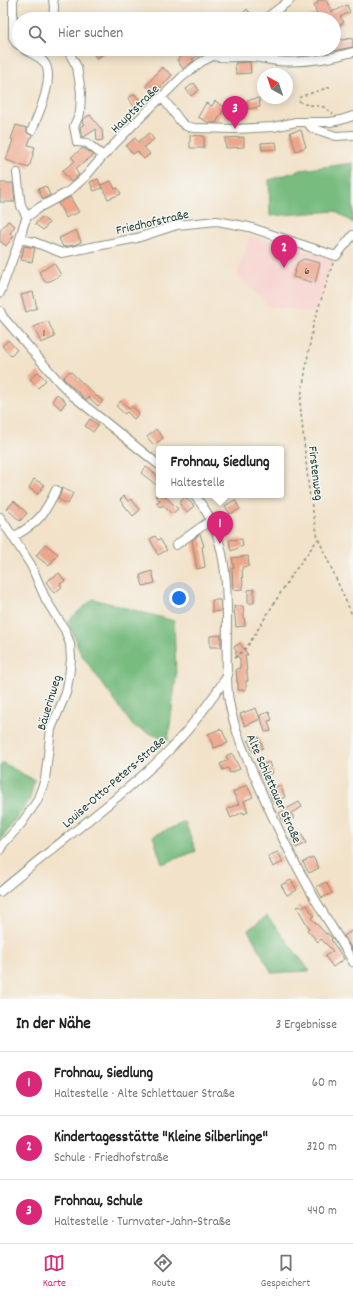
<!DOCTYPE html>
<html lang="de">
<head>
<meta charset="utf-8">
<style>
	body { margin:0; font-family:Dekko,sans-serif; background:#f2f2f2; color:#222 }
	.compass { position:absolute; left:257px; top:68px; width:36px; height:36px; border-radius:50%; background:#fff; box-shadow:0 2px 10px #0003; rotate:320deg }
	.you { position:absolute; left:179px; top:598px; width:14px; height:14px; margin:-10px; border:3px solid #fff; border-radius:50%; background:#1a73e8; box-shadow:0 0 0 6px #1a73e833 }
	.badge { display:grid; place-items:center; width:26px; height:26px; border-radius:50%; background:#db2777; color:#fff; font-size:13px; font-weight:700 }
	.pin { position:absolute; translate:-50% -33px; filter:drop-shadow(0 1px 2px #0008) }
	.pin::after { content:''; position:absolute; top:21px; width:14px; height:12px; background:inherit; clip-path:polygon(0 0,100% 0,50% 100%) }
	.popup { position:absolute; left:156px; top:446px; width:128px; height:52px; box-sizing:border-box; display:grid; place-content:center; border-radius:4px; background:#fff; filter:drop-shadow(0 1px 3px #0005); font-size:13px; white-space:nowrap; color:#767676 }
	.popup b { font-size:15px; color:#222 }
	.popup::after { content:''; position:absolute; left:50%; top:100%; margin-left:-8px; border:8px solid transparent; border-top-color:#fff }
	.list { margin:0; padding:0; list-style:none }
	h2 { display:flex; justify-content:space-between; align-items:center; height:52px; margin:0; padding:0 16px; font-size:17px }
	h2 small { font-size:13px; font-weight:400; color:#767676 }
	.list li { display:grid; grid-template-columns:26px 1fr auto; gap:12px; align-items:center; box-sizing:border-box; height:64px; padding:0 16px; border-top:1px solid #e0e0e0 }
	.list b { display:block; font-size:15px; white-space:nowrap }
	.list p { margin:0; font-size:13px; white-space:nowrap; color:#767676 }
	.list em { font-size:13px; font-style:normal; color:#767676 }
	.icon { flex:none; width:22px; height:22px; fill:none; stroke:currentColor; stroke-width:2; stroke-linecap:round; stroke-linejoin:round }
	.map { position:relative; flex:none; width:353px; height:999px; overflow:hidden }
	.search { position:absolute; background:#fff; box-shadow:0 2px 10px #0003; left:12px; right:12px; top:12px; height:44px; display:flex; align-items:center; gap:10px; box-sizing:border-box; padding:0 14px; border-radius:22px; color:#767676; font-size:15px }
	.sheet { height:244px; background:#fff }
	nav { display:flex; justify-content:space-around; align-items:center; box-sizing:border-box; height:56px; border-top:1px solid #e0e0e0; background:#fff; font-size:11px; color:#767676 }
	nav a { display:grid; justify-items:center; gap:2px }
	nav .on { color:#db2777 }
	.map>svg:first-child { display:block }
	.built { fill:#f7d0cc }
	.forest { fill:#78bc80; stroke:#4c7c5a }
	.building { fill:#eea58a }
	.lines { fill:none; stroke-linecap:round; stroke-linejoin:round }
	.minor-casing { stroke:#88907e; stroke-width:10 }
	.path { stroke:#88907e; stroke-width:1.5; stroke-dasharray:3 3; stroke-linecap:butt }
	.minor { stroke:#fff; stroke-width:8 }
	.labels { text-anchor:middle; stroke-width:3; stroke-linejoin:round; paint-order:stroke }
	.number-label { font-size:11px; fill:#53574a }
	.street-label { font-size:13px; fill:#1f3d34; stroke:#f6f6f2 }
</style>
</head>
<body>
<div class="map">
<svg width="353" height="999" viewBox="0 0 353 999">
	<rect width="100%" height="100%" fill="#f6f6f2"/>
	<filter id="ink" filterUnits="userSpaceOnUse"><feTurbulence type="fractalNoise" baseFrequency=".025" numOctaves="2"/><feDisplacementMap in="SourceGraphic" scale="8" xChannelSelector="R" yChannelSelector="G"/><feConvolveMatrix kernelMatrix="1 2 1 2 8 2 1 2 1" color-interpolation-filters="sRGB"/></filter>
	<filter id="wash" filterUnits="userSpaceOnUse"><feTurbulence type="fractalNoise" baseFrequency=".012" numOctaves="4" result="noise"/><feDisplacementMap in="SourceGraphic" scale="16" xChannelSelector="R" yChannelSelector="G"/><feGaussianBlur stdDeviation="0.9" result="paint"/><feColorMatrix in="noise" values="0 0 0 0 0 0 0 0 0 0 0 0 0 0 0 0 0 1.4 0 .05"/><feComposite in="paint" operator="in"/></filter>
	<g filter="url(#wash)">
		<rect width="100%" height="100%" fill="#f2e2c9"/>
		<!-- built -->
		<path class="built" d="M250 236 329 257 332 261 315 313 268 306 237 275Z"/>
		<!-- forest -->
		<path class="forest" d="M353 163V223L335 211 270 216 269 180 301 170Z
			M93 599 174 621 176 677 168 741 133 726 81 654 68 621Z
			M3 763 34 780 30 799 0 841V766Z
			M185 822 196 851 162 864 153 836Z
			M267 916 310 971 272 973 248 930Z"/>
		<g id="blocks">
			<!-- building -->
			<path class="building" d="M317 0H326L332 12 334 11V10L335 11 347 5 350 12 340 17 344 22 334 30V19H307V17L317 14 314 5 318 3Z
				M247 9 255 19H234L242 14Z
				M334 31 342 40 353 38V47L312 55 311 50 334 49Z
				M91 49H113L96 58Z
				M192 49H212L192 59 194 61 183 69 177 60Z
				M250 62 251 73 236 74 235 63Z
				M162 67 172 75 155 94 146 86Z
				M194 83 199 90 191 96 186 89Z
				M135 94 142 103 135 108 128 98Z
				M259 98 260 107 248 109 247 100Z
				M215 101 225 107 216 123H209L198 117 206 103 212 106Z
				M90 115 102 130 103 140 97 141 96 129 84 137H82L80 127 84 124 82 122 83 119Z
				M16 125 27 128V133L32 135 28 145 35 147 29 168 6 160 13 140 11 139Z
				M301 130 306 147 296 151 290 132Z
				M149 133 154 139 144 147 150 154 144 159 137 151 133 154 126 146 135 138 138 142Z
				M190 135 204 136V148H190Z
				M244 137V147L226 148 225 138Z
				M276 142 277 149 262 150 261 143Z
				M83 148 94 155 75 169 79 175 71 182 62 171 75 161 71 157Z
				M98 179 102 188 94 191 90 182Z
				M111 181 115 189 118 188 121 194 108 199 101 185Z
				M0 183H13L15 202H0Z
				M46 186 50 195 43 199 38 189Z
				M70 197 79 212 73 215 72 214 66 218 58 203Z
				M42 217 49 223 43 230 35 224Z
				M8 221 15 226 10 233 14 236 6 246 0 241V231Z
				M76 230 81 242 74 245 63 247 59 238Z
				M24 246 35 248 32 262 21 260Z
				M304 259 320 263 315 283 293 277 298 262Z
				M54 263 61 275 50 281 45 282 39 272Z
				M33 292 37 308 26 312 21 295Z
				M48 321 55 337 41 343 34 327Z
				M8 340 17 350 11 356 2 346Z
				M70 371 97 397V396L103 401 98 406 88 397 86 400 80 394 63 378Z
				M38 372 46 380 38 388 30 379Z
				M57 394 66 402 61 409 52 401Z
				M121 401 129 409 132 406 139 413 134 419 127 412 125 414 116 406Z
				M90 419 98 425 93 432 85 426Z
				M156 429 163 438 154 445 147 437Z
				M146 467 159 477V487L141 473Z
				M34 479 44 485 38 494 29 488Z
				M62 488 73 493 68 504 58 499 61 492Z
				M155 495H164L178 509 172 514 163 505 160 507 156 503 160 500Z
				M124 496 128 501 131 499 140 510 133 516 120 500Z
				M185 497 194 506 187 512 179 503Z
				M235 500 240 509 230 514 225 506Z
				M14 501 27 513 20 521 7 509Z
				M200 534 204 546 202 547 205 567 197 569 192 540Z
				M155 536 158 540 160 539 167 550 158 555 150 539Z
				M242 539 243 546 231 551 229 540Z
				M45 544 58 554 49 566 36 556Z
				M248 556 249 566 242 567 243 589 233 590 232 568H234L232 558Z
				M152 571 155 583 143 586 140 575Z
				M59 573 65 581 60 584 62 587 54 593 46 582Z
				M254 589V603H248V590Z
				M212 600H220L221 611 212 612Z
				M234 606H243L245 626 236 627Z
				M221 635V647H210V636Z
				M240 643 248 655H245L248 681H246V690H238V682H237L236 669 240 668V659L235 653 237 652 234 647Z
				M256 708 260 719 245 726 240 714Z
				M269 712 272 720 268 721 271 731 265 732 260 715Z
				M220 729 221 731 222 730 228 743 214 748 208 734Z
				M259 737 263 748 253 752 248 741Z
				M232 753 240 769 230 773 228 768 223 770 220 764 228 760 226 756Z
				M269 762 273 773 263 777 259 766Z
				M247 785 253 797 244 801 248 812 244 814 243 812 231 818 227 809 239 804 233 792Z
				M280 785 285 797 273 802 269 790Z
				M299 802 302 807 291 813 294 818 284 823 279 813Z
				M301 833 306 843 296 848 291 838Z
				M278 852 283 862 273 867 268 856Z
				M313 857 319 868 309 873 303 862Z
				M291 880 297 890 287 895 281 885Z
				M326 882 332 893 322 898 316 887Z
				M307 905 314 916 311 918 326 934 327 933 332 938 331 940 344 959 333 967 325 956 333 951 321 939 318 942 307 930 309 928 297 907 299 906 302 908Z
				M353 930V951L344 936Z"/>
		</g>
	</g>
	<g filter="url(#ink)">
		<use href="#blocks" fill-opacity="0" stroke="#88907e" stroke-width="1"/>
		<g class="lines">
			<!-- minor casing -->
			<g class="minor-casing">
				<path id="minor" d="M13 0V37L16 43 19 45
					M53 19 54 7 53 0
					M265 19 290 0
					M24 49C30 53 38 56 43 61 57 75 38 115 32 130
					M67 49 77 67 81 92 80 113 74 126 77 142 87 143 103 156
					M213 56C225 59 237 56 250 57 259 57 268 60 277 61 302 63 329 59 353 52
					M162 97 181 122 186 126 194 128 235 129 273 127 296 122H330L341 120 353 116
					M307 122 312 128 336 136 353 135
					M17 173 21 206 27 217
					M20 239 34 242 62 253 137 238 177 225 217 221 249 227 336 256 353 235
					M0 293 20 239 24 224 27 217 40 207 68 192 76 185 86 176 103 156 132 126 182 77 201 62 213 56 222 49
					M0 311 3 317 60 383 73 396 159 465
					M194 495C241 547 222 630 228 694 231 720 244 753 255 777 272 817 291 857 312 894 325 917 340 939 353 962
					M0 517 31 565 46 600 65 630 70 644 71 659 69 677 66 693 51 729 45 780 37 801 21 824 3 844 0 850
					M13 537C38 523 44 515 56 490
					M176 545 211 520
					M0 892C38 860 77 830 116 798 136 781 157 764 174 745 193 725 213 698 228 675"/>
			</g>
			<!-- path -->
			<path class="path" d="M330 87 302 96 299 98V101L304 104 324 107 333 114
				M333 263 313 325 300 403 309 491 318 538 353 617
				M235 658 247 647 291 576 318 539"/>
			<!-- minor -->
			<use href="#minor" class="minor"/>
		</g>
	</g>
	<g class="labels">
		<!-- number labels -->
		<g class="number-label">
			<text x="307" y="274">6</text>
			<text x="44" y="336">1</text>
		</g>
		<!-- street labels -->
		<g class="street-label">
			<text transform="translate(134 108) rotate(-45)" y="5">Hauptstraße</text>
			<text transform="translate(152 221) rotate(-13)" y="5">Friedhofstraße</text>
			<text transform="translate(317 473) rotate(83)" y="5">Firstenweg</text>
			<text transform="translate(48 702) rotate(-73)" y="5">Bäuerinweg</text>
			<text transform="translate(113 781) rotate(-41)" y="5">Louise-Otto-Peters-Straße</text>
			<text transform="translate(275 788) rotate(66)" y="5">Alte Schlettauer Straße</text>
		</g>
	</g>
</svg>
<svg class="compass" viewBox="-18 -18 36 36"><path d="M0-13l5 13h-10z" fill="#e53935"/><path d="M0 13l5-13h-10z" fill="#767676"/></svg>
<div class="you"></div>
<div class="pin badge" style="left:220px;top:544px">1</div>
<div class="popup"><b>Frohnau, Siedlung</b>Haltestelle</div>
<div class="pin badge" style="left:284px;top:268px">2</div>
<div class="pin badge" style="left:235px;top:129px">3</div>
<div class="search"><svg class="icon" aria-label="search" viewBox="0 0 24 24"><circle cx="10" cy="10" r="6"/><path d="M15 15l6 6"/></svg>Hier suchen</div>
</div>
<section class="sheet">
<h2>In der Nähe<small>3 Ergebnisse</small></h2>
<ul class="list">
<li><span class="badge">1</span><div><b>Frohnau, Siedlung</b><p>Haltestelle · Alte Schlettauer Straße</p></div><em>60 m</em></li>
<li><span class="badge">2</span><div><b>Kindertagesstätte &quot;Kleine Silberlinge&quot;</b><p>Schule · Friedhofstraße</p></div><em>320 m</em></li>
<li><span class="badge">3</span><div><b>Frohnau, Schule</b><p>Haltestelle · Turnvater-Jahn-Straße</p></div><em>440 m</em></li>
</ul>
</section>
<nav>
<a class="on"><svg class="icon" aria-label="map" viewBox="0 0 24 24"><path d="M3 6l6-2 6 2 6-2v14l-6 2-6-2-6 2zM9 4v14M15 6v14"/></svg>Karte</a>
<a><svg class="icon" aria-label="directions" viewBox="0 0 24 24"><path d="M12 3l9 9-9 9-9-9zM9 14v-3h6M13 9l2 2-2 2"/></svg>Route</a>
<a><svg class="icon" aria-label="saved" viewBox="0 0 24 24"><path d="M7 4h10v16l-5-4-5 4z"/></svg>Gespeichert</a>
</nav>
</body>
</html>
